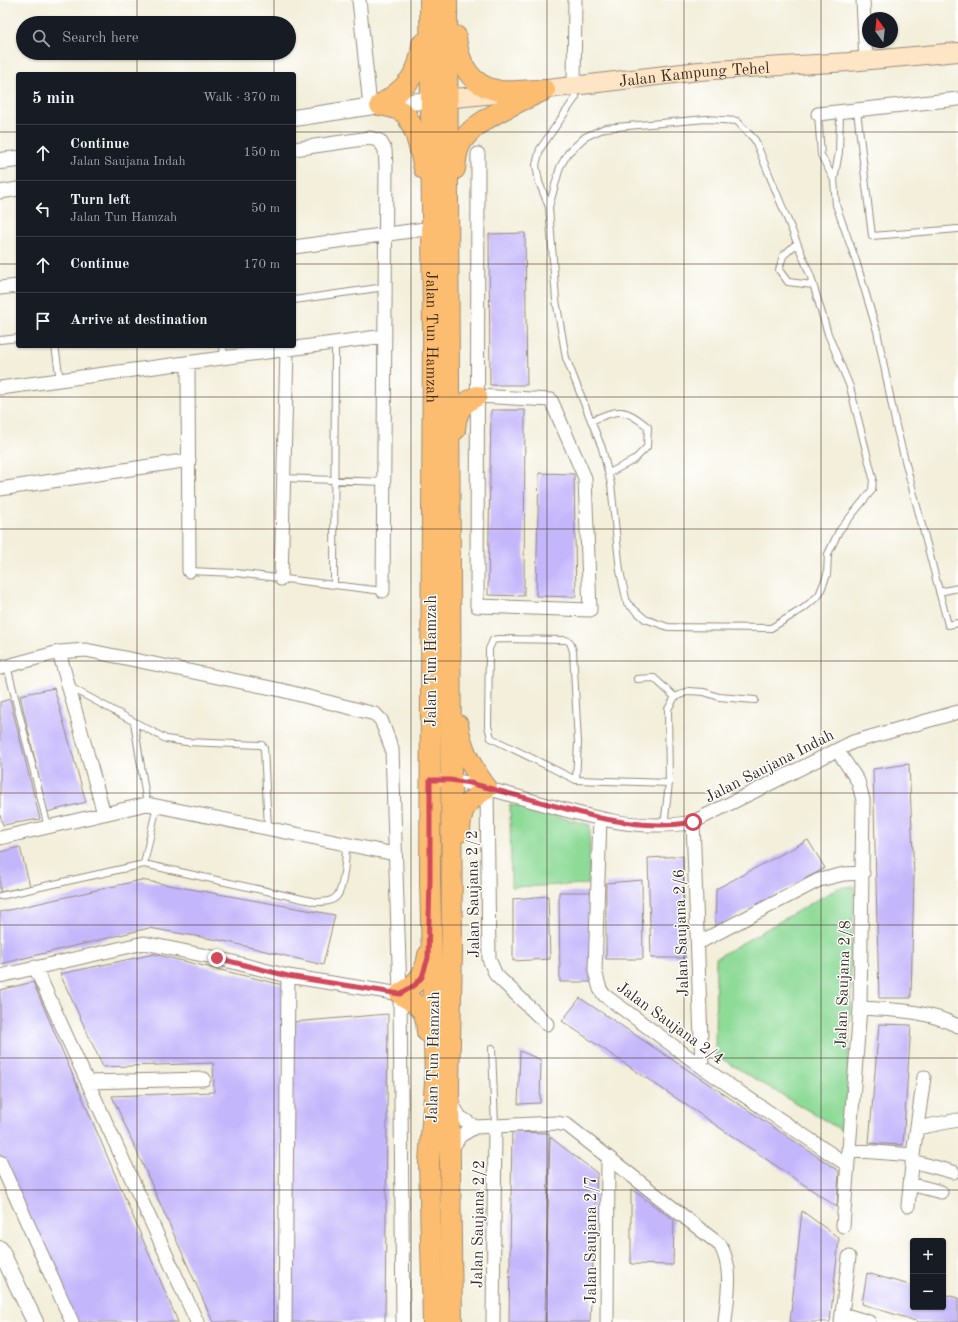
<!DOCTYPE html>
<html lang="en">
<head>
<meta charset="utf-8">
<style>
	body { margin:0; font-family:"Old Standard TT",serif; background:#242831; color:#f1f3f6 }
	.controls { position:absolute; right:12px; bottom:12px; display:grid; overflow:hidden; border-radius:4px; box-shadow:0 1px 3px #0004 }
	.controls button { width:36px; height:36px; display:grid; place-items:center; padding:0; border:0; border-bottom:1px solid #363941; background:#171b24; color:#f1f3f6; font:20px sans-serif }
	.compass { position:absolute; left:862px; top:12px; width:36px; height:36px; border-radius:50%; background:#171b24; box-shadow:0 1px 3px #0004; rotate:345deg }
	.stop { position:absolute; width:12px; height:12px; margin:-9px; border:3px solid #d1495b; border-radius:50%; background:#fff }
	.stop.end { background:#d1495b; border-color:#fff; box-shadow:0 1px 4px #0008 }
	.list { margin:0; padding:0; list-style:none }
	h2 { display:flex; justify-content:space-between; align-items:center; height:52px; margin:0; padding:0 16px; font-size:17px }
	h2 small { font-size:13px; font-weight:400; color:#9ea1a6 }
	.list li { display:grid; grid-template-columns:26px 1fr auto; gap:12px; align-items:center; box-sizing:border-box; height:56px; padding:0 16px; border-top:1px solid #363941 }
	.list b { display:block; font-size:15px; white-space:nowrap }
	.list p { margin:0; font-size:13px; white-space:nowrap; color:#9ea1a6 }
	.list em { font-size:13px; font-style:normal; color:#9ea1a6 }
	.icon { flex:none; width:22px; height:22px; fill:none; stroke:currentColor; stroke-width:2; stroke-linecap:round; stroke-linejoin:round }
	.map { position:relative; flex:none; width:958px; height:1322px; overflow:hidden }
	.search { position:absolute; background:#171b24; box-shadow:0 1px 3px #0004; left:16px; top:16px; width:280px; height:44px; display:flex; align-items:center; gap:10px; box-sizing:border-box; padding:0 14px; border-radius:22px; color:#9ea1a6; font-size:15px }
	.panel { position:absolute; background:#171b24; box-shadow:0 1px 3px #0004; left:16px; top:72px; width:280px; height:276px; border-radius:4px }
	.map>svg:first-child { display:block }
	.green { fill:#8eda97; stroke:#64825a }
	.building { fill:#c3b6fb }
	.lines { fill:none; stroke-linecap:round; stroke-linejoin:round }
	.service-casing { stroke:#978c7c; stroke-width:8 }
	.minor-casing { stroke:#978c7c; stroke-width:15 }
	.tertiary-casing { stroke:#978c7c; stroke-width:18 }
	.secondary-casing { stroke:#978c7c; stroke-width:20 }
	.primary-casing { stroke:#978c7c; stroke-width:22 }
	.service { stroke:#fff; stroke-width:6 }
	.minor { stroke:#fff; stroke-width:13 }
	.tertiary { stroke:#fff; stroke-width:16 }
	.secondary { stroke:#fee5c5; stroke-width:18 }
	.primary { stroke:#fcbd6f; stroke-width:20 }
	.route { stroke:#d1495b; stroke-width:5 }
	.grid { fill:none; stroke:#3b2a1e; stroke-width:1; stroke-opacity:0.55 }
	.labels { text-anchor:middle; stroke-width:3; stroke-linejoin:round; paint-order:stroke }
	.street-label { font-size:16px; fill:#3b2a1e; stroke:#fff }
</style>
</head>
<body>
<div class="map">
<svg width="958" height="1322" viewBox="0 0 958 1322">
	<rect width="100%" height="100%" fill="#fff"/>
	<filter id="ink" filterUnits="userSpaceOnUse"><feTurbulence type="fractalNoise" baseFrequency=".025" numOctaves="2"/><feDisplacementMap in="SourceGraphic" scale="8" xChannelSelector="R" yChannelSelector="G"/><feConvolveMatrix kernelMatrix="1 2 1 2 8 2 1 2 1" color-interpolation-filters="sRGB"/></filter>
	<filter id="wash" filterUnits="userSpaceOnUse"><feTurbulence type="fractalNoise" baseFrequency=".012" numOctaves="4" result="noise"/><feDisplacementMap in="SourceGraphic" scale="16" xChannelSelector="R" yChannelSelector="G"/><feGaussianBlur stdDeviation="0.9" result="paint"/><feColorMatrix in="noise" values="0 0 0 0 0 0 0 0 0 0 0 0 0 0 0 0 0 1.4 0 .05"/><feComposite in="paint" operator="in"/></filter>
	<g filter="url(#wash)">
		<rect width="100%" height="100%" fill="#f3efdb"/>
		<!-- green -->
		<path class="green" d="M510 804 590 825 589 884 511 887Z
			M854 886 846 1133 715 1055 716 958 838 888Z"/>
		<g id="blocks">
			<!-- building -->
			<path class="building" d="M525 233 527 385H490L489 234Z
				M491 410H525L524 596 488 595Z
				M539 473 574 474 576 597 536 596Z
				M54 688 86 802 47 812 20 695Z
				M10 699 40 819 3 825 0 815V702Z
				M909 764 914 875 911 998H879L873 769Z
				M808 840 825 868 715 928 716 889Z
				M20 847 30 886 0 892V852Z
				M683 856 685 958H651L648 858Z
				M141 880 335 915 323 965 224 941 149 928 0 964V912Z
				M642 880 643 959H606V883Z
				M559 892H592L594 982H560Z
				M548 896 550 959 513 961V899Z
				M154 954 283 985 278 1322H213L112 1096 214 1092 213 1063 103 1067 60 974Z
				M33 982 178 1322H74L0 1156V990Z
				M580 998 839 1171 837 1207 562 1021Z
				M388 1014 385 1322H290L293 1022Z
				M879 1024 911 1025 903 1145 869 1143Z
				M520 1051 541 1060 540 1103 518 1104Z
				M512 1132 549 1133 545 1322H509Z
				M550 1137 597 1173 590 1322H545Z
				M631 1189 674 1220 673 1265 631 1264Z
				M802 1211 839 1238 830 1322H790Z
				M867 1273 913 1286V1307H943V1294L958 1298V1322H919L862 1304Z"/>
		</g>
	</g>
	<g filter="url(#ink)">
		<use href="#blocks" fill-opacity="0" stroke="#978c7c" stroke-width="1"/>
		<g class="lines">
			<!-- service casing -->
			<g class="service-casing">
				<path id="service" d="M857 111 872 236 958 229
					M840 113 839 152 834 180 836 205 856 261 877 331 896 426 948 625 958 623
					M818 114 821 155 834 180
					M549 207 560 167 568 153 585 137 605 128 706 119 737 121 755 140 811 277 828 334 850 387 873 478 872 490 839 531 828 554 827 575 819 595 804 608 771 628 668 627 645 619 627 603 620 571 611 484 602 448 566 358 556 300 549 207 539 182 536 165 540 149 576 97 575 87
					M797 243 783 256 779 270 788 282 813 285
					M294 300 385 287
					M0 340 18 338
					M55 346 60 380
					M223 346 224 358
					M591 421C619 408 625 408 648 427L647 447 634 460 609 473
					M283 478 384 482
					M189 571 236 573 383 591
					M334 585 335 343
					M939 592 958 588
					M7 666 48 827
					M637 679 654 678 675 697
					M70 687 166 739 186 742 262 745 264 748 268 828
					M134 722 147 804
					M576 780 578 743 573 651 570 642 566 640 498 639 493 640 489 649 488 726 491 738 576 780 669 783
					M664 826 669 783 668 709 675 697 689 691 704 692 719 697 755 700
					M144 864 157 805
					M0 896 144 864 316 902C324 902 332 902 337 896 344 888 346 856 346 844
					M492 1048 495 1126"/>
			</g>
			<!-- minor casing -->
			<g class="minor-casing">
				<path id="minor" d="M359 0 370 106
					M863 0 866 61
					M574 86 575 0
					M818 114 958 99
					M294 149 370 138 380 141 385 150 386 165 383 591
					M0 192 18 189
					M294 247 432 228
					M0 288 18 286
					M188 363 189 571
					M0 388 385 336
					M477 396 551 400 585 478 590 610 477 606 478 154
					M0 489 189 460
					M281 579 287 349
					M59 652 104 814
					M0 668 59 652 86 650 281 690 375 714 381 720 392 749 400 994 403 1322
					M837 750 858 781 863 800 860 1008 843 1226
					M444 780C465 780 484 788 504 793 565 809 629 834 693 822L853 742 958 712
					M487 788 489 959 496 975 547 1024
					M600 818 595 971 600 989 604 995 702 1067 846 1164
					M693 822 702 1067
					M0 838 147 804 395 854
					M698 943 819 880 844 874 863 873
					M35 967 197 1322
					M0 976 144 943 217 958 288 976 400 994
					M860 1008C896 1010 925 1010 958 1026
					M88 1082 204 1079
					M451 1102 460 1117 475 1127
					M917 1128 958 1120
					M848 1150 913 1155 924 1077
					M450 1152 460 1136 475 1127 556 1123 567 1125 720 1245C734 1269 727 1296 725 1322
					M912 1161 953 1172
					M0 1162 72 1322
					M910 1184 941 1192
					M908 1206 913 1155
					M842 1314 869 1322
					M285 1322 288 976
					M493 1322 495 1126
					M607 1322 608 1157
					M841 1322 849 1257"/>
			</g>
			<!-- tertiary casing -->
			<g class="tertiary-casing">
				<path id="tertiary" d="M294 118 380 105 431 100
					M0 161 18 159
					M0 1249 35 1322"/>
			</g>
			<!-- secondary casing -->
			<g class="secondary-casing">
				<g id="secondary">
					<path id="s1" d="M531 91 699 71 849 62 958 52"/>
					<path d="M434 100 506 93"/>
				</g>
			</g>
			<!-- primary casing -->
			<g class="primary-casing">
				<g id="primary">
					<path id="s2" d="M430 0 433 332 430 880 435 1082 429 1162 433 1322"/>
					<path d="M447 0 452 953 449 1085 452 1322"/>
					<path d="M456 36C458 63 471 87 500 91 511 92 525 90 537 90"/>
					<path d="M380 105C389 107 400 108 406 115 416 129 421 153 424 169"/>
					<path d="M380 105C405 89 420 75 422 44"/>
					<path d="M455 169C456 161 456 153 460 145 472 120 521 101 545 90"/>
					<path d="M455 430C456 413 461 404 477 396"/>
					<path d="M458 725C462 750 472 768 487 788 466 804 461 805 460 832"/>
					<path d="M427 1032C426 1007 419 1006 400 994 416 984 425 976 428 955"/>
				</g>
			</g>
			<!-- service -->
			<use href="#service" class="service"/>
			<!-- minor -->
			<use href="#minor" class="minor"/>
			<!-- tertiary -->
			<use href="#tertiary" class="tertiary"/>
			<!-- secondary -->
			<use href="#secondary" class="secondary"/>
			<!-- primary -->
			<use href="#primary" class="primary"/>
		</g>
	</g>
	<g class="lines" filter="url(#ink)">
		<!-- route -->
		<path class="route" d="M217 958 288 976 400 994 415 985 422 977 428 958 430 880V780H450L470 783 600 818C631 824 662 828 693 822"/>
	</g>
	<!-- grid -->
	<path class="grid" d="M137 0V23M274 0V23M411 0V1322M547 0V1322M684 0V1322M821 0V1322M137 53V74M274 53V74M0 132H18M294 132H958M0 264H18M294 264H958M137 346V1322M274 346V1322M0 397H958M0 529H958M0 661H958M0 793H958M0 925H958M0 1058H958M0 1190H958"/>
	<g class="labels">
		<!-- street labels -->
		<g class="street-label">
			<text dy="6" stroke="none"><textPath href="#s1" startOffset="164">Jalan Kampung Tehel</textPath></text>
			<text dy="6" stroke="none"><textPath href="#s2" startOffset="337">Jalan Tun Hamzah</textPath></text>
			<text transform="translate(430 661) rotate(-90)" y="6">Jalan Tun Hamzah</text>
			<text transform="translate(769 765) rotate(-27)" y="6">Jalan Saujana Indah</text>
			<text transform="translate(472 894) rotate(-91)" y="6">Jalan Saujana 2/2</text>
			<text transform="translate(680 933) rotate(-92)" y="6">Jalan Saujana 2/6</text>
			<text transform="translate(842 984) rotate(-88)" y="6">Jalan Saujana 2/8</text>
			<text transform="translate(671 1022) rotate(36)" y="6">Jalan Saujana 2/4</text>
			<text transform="translate(432 1057) rotate(-89)" y="6">Jalan Tun Hamzah</text>
			<text transform="translate(477 1224) rotate(-89)" y="6">Jalan Saujana 2/2</text>
			<text transform="translate(590 1240) rotate(-90)" y="6">Jalan Saujana 2/7</text>
		</g>
	</g>
</svg>
<div class="controls">
<button>+</button>
<button>−</button>
</div>
<svg class="compass" viewBox="-18 -18 36 36"><path d="M0-13l5 13h-10z" fill="#e53935"/><path d="M0 13l5-13h-10z" fill="#9ea1a6"/></svg>
<div class="stop" style="left:693px;top:822px"></div>
<div class="stop end" style="left:217px;top:958px"></div>
<div class="search"><svg class="icon" aria-label="search" viewBox="0 0 24 24"><circle cx="10" cy="10" r="6"/><path d="M15 15l6 6"/></svg>Search here</div>
<section class="panel">
<h2>5 min<small>Walk · 370 m</small></h2>
<ul class="list">
<li><svg class="icon" aria-label="ahead" viewBox="0 0 24 24"><path d="M12 20V5M6 11l6-6 6 6"/></svg><div><b>Continue</b><p>Jalan Saujana Indah</p></div><em>150 m</em></li>
<li><svg class="icon" aria-label="left" viewBox="0 0 24 24"><path d="M17 20v-9H6M10 6l-5 5 5 5"/></svg><div><b>Turn left</b><p>Jalan Tun Hamzah</p></div><em>50 m</em></li>
<li><svg class="icon" aria-label="ahead" viewBox="0 0 24 24"><path d="M12 20V5M6 11l6-6 6 6"/></svg><div><b>Continue</b></div><em>170 m</em></li>
<li><svg class="icon" aria-label="arrive" viewBox="0 0 24 24"><path d="M6 21V4h12l-3 4 3 4H6"/></svg><div><b>Arrive at destination</b></div></li>
</ul>
</section>
</div>
</body>
</html>
